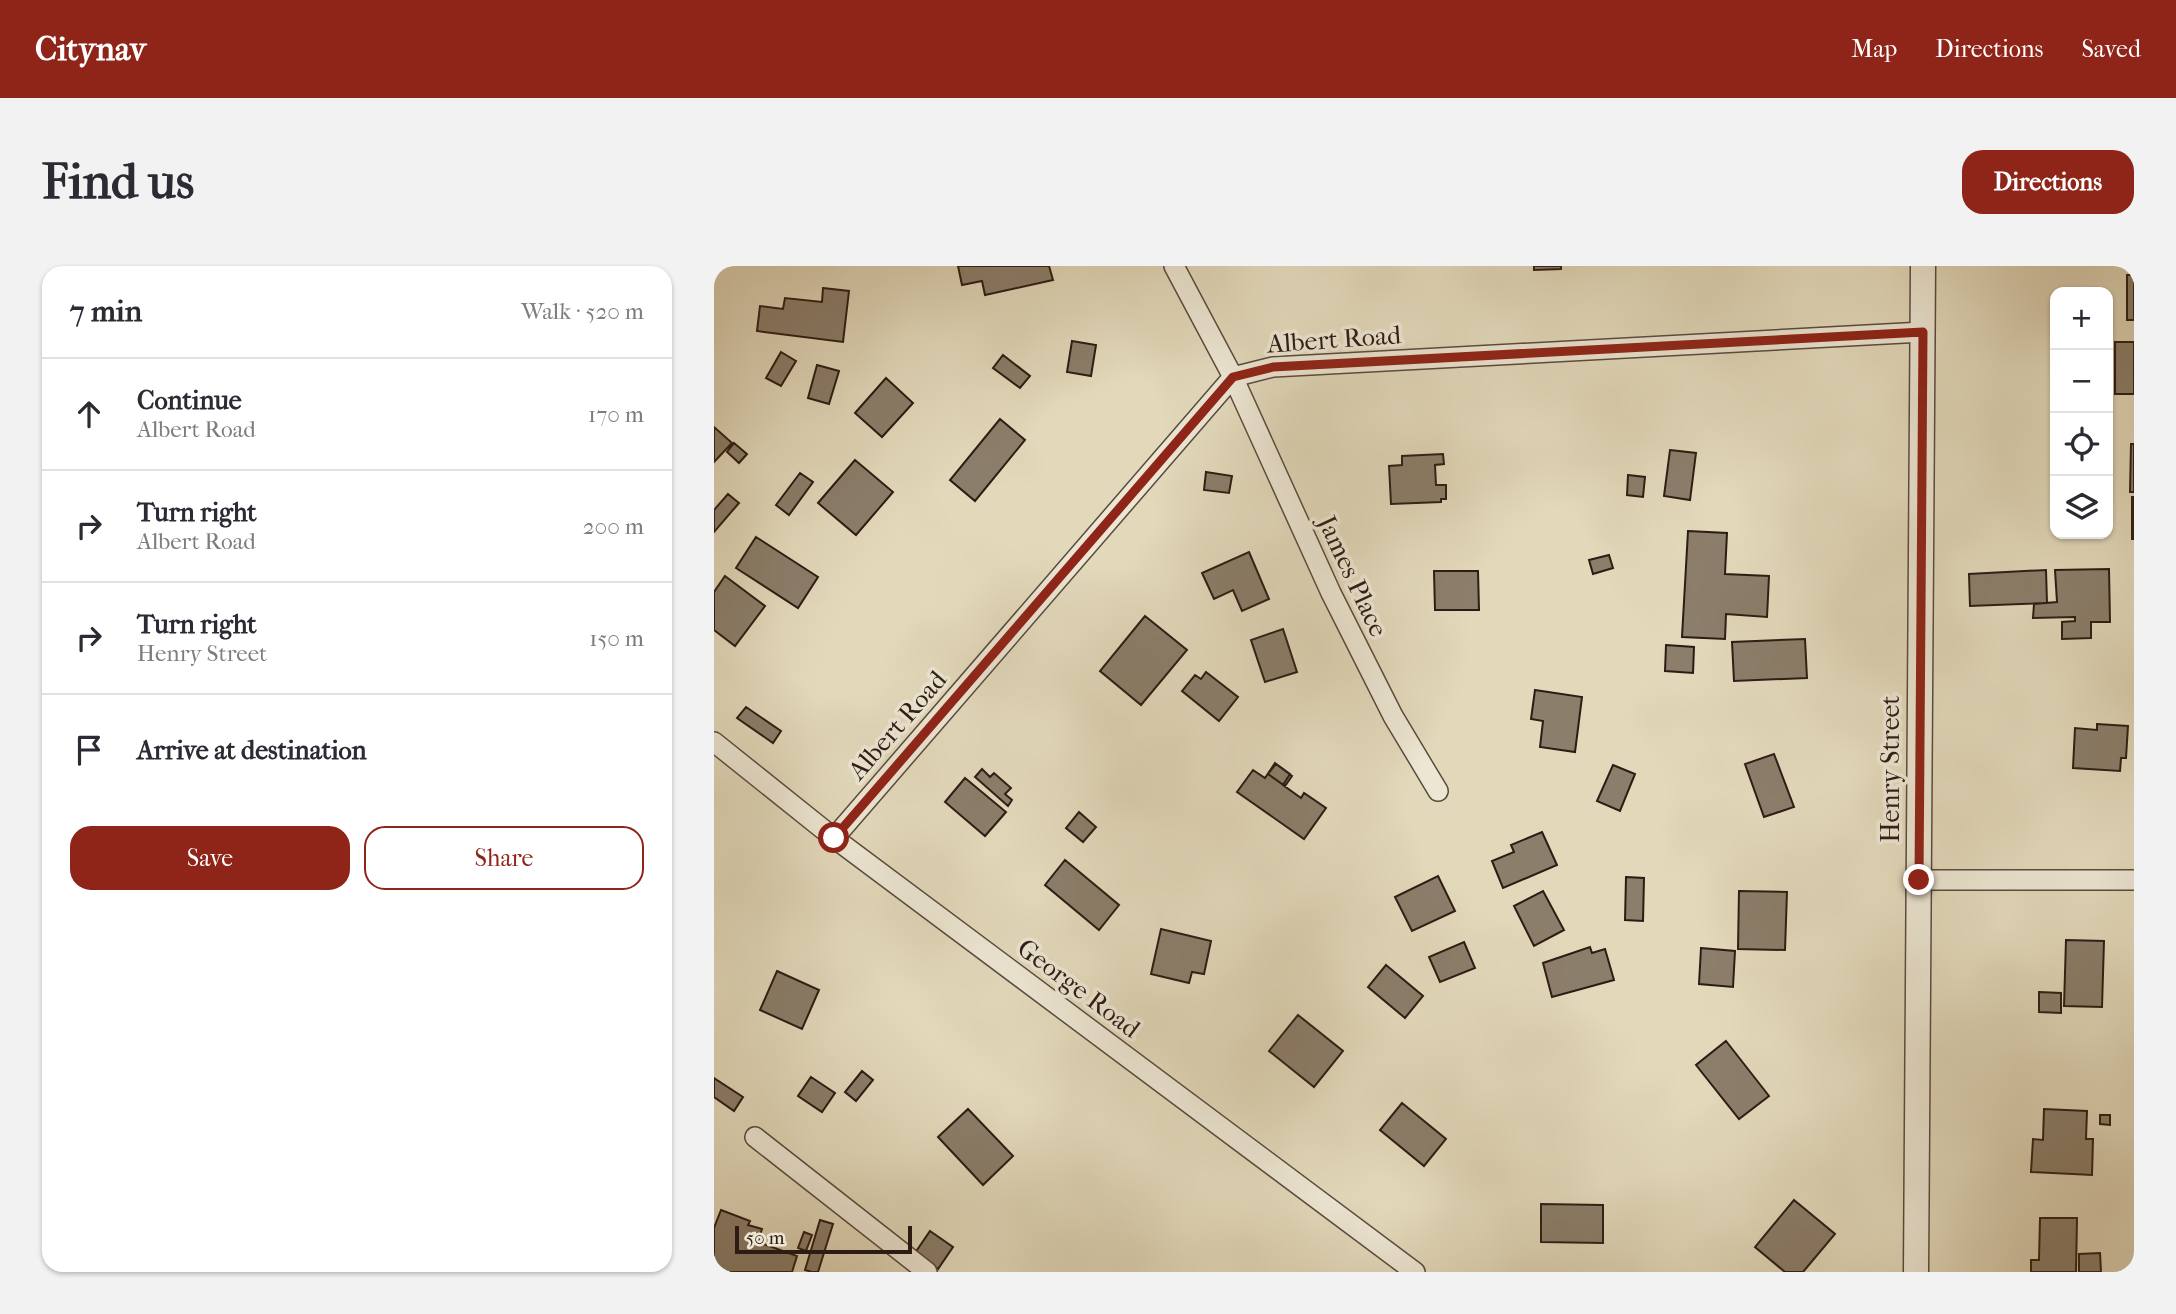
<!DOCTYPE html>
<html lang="en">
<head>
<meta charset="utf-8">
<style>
	body { margin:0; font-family:"IM FELL French Canon",serif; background:#f2f2f3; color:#2b2b33 }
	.controls { position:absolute; right:21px; top:21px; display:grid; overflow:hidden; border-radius:14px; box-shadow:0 2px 5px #0004 }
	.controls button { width:63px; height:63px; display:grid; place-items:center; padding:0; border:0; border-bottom:2px solid #e1e1e2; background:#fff; color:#2b2b33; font:35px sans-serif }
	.scale { position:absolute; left:21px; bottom:18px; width:177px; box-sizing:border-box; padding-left:7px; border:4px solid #2c1c14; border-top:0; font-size:19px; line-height:24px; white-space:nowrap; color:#2c1c14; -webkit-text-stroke:5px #ece6d3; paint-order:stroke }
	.stop { position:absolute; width:21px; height:21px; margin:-16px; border:5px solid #8f2418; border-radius:50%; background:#fff }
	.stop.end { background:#8f2418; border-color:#fff; box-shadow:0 2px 7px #0008 }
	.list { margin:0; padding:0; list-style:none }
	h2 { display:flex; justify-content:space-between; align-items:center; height:91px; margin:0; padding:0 28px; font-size:30px }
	h2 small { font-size:23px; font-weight:400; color:#7c7c81 }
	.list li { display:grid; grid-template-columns:46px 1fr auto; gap:21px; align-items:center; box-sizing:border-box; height:112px; padding:0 28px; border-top:2px solid #e1e1e2 }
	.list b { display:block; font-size:26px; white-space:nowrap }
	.list p { margin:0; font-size:23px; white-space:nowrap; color:#7c7c81 }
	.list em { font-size:23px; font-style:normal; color:#7c7c81 }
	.actions { display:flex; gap:14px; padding:21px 28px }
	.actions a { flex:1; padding:16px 0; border:2px solid #8f2418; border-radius:21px; text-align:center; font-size:24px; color:#8f2418 }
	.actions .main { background:#8f2418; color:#fff }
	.icon { flex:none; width:38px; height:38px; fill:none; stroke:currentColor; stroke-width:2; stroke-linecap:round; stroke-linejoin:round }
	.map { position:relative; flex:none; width:1420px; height:1006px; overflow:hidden; border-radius:21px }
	header { display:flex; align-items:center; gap:42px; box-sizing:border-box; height:98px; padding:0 35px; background:#8f2418; color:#fff }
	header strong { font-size:33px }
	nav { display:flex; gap:38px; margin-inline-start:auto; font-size:24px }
	.intro { display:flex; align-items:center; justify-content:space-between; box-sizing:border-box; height:168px; padding:0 42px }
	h1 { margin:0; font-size:49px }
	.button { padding:18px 32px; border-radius:21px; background:#8f2418; color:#fff; font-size:24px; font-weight:700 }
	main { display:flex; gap:42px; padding:0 42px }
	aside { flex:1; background:#fff; border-radius:21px; box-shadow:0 2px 5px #0004 }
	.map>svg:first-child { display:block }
	.building { fill:#8b7e6b; stroke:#2c1c14; stroke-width:2 }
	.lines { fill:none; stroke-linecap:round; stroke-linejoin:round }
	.minor-casing { stroke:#5a4b3e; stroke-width:22 }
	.tertiary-casing { stroke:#5a4b3e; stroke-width:27 }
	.minor { stroke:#ece6d3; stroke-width:19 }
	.tertiary { stroke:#ece6d3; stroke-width:24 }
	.route { stroke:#8f2418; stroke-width:9 }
	.labels { text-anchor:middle; stroke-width:7; stroke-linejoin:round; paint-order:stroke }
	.street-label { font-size:26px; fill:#2c1c14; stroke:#ece6d3 }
</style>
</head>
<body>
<header>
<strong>Citynav</strong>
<nav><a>Map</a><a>Directions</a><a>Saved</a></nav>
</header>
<div class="intro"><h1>Find us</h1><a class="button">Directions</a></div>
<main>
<aside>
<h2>7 min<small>Walk · 520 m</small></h2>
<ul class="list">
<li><svg class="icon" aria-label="ahead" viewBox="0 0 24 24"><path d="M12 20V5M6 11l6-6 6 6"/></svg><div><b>Continue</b><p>Albert Road</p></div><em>170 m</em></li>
<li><svg class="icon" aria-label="right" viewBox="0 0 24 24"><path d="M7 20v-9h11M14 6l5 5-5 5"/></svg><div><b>Turn right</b><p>Albert Road</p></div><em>200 m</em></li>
<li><svg class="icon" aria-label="right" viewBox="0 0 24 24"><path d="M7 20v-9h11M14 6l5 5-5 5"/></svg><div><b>Turn right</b><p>Henry Street</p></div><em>150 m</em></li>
<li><svg class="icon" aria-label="arrive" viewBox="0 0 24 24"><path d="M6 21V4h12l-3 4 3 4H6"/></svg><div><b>Arrive at destination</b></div></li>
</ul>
<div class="actions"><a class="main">Save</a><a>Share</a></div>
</aside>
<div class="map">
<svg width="1420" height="1006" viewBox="0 0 1420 1006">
	<rect width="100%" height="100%" fill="#e2d9bb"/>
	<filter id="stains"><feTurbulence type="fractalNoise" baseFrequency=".00286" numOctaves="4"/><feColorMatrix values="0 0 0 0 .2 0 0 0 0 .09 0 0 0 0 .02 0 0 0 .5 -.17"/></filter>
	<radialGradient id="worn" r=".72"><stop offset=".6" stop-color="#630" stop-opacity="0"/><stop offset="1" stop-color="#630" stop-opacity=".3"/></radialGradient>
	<!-- building -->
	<path class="building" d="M244 0H335L339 14 271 29 268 15 248 19Z
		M820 0H847V3L820 4Z
		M1413 9H1420V54H1413Z
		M109 22 135 25 129 76 43 65 46 40 69 43 71 32 108 36Z
		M358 75 382 79 377 110 353 106Z
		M1401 76H1420V128H1401Z
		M67 86 82 95 67 120 52 112Z
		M289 89 316 110 306 122 279 102Z
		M103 99 125 105 115 138 94 132Z
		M172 112 199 137 168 171 141 147Z
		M286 153 311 174 261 235 236 214Z
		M0 161 18 177 0 196Z
		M20 177 33 188 25 197 13 186Z
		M1417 178H1420V226H1416Z
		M956 184 982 187 976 234 950 230Z
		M729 188 730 198 721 199 722 219H732V233H727V236L677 238 675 200 688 199V190Z
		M141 194 179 226 142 269 104 237Z
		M492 206 518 210 515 227 490 224Z
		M86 207 99 216 75 249 62 239Z
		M914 209 931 211 929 231 913 229Z
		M14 228 25 237 0 266V244Z
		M1418 231H1420V273H1418Z
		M974 265 1013 267 1011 308 1055 310 1053 351 1012 348 1011 373 968 371Z
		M42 271 104 311 84 342 22 302Z
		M535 286 555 333 528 345 519 324 500 333 488 307Z
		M895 289 899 302 879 308 875 294Z
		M1395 303 1396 356H1377V372L1348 373V356L1361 355V351L1319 352 1320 338 1343 336 1341 304Z
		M1332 304 1333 337 1256 340 1255 308Z
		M720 305H764L765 344H721Z
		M11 310 51 340 21 380 0 364V326Z
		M431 350 473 384 427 439 386 405Z
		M569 363 583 406 551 416 537 374Z
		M1091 373 1093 412 1020 415 1018 376Z
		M952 379 980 381 979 407 951 405Z
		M492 406 524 431 505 455 468 425 481 409 487 413Z
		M821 424 868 431 861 486 826 481 829 455 817 453Z
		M32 441 67 465 59 477 23 452Z
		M1383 458 1414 460 1412 492H1407L1406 505 1359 502 1361 462 1383 464Z
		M1060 488 1080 541 1050 551 1031 498Z
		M561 497 576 508 569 519 587 532 590 527 612 542 590 573 523 526 539 504 551 512Z
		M562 498 578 510 571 520 554 508Z
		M899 499 921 508 906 545 883 535Z
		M268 503 276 511 280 507 297 522 291 528 298 534 294 540 261 511Z
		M251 512 292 546 271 570 231 536Z
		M365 546 382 561 369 576 352 562Z
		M828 566 843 599 789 622 778 595 800 586 797 579Z
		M351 594 405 639 385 664 331 619Z
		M724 610 741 645 698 665 681 631Z
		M912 611 930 612 929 655 911 654Z
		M829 625 850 664 820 680 800 640Z
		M1025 625 1073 626 1071 684 1024 683Z
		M447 663 497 675 490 708 478 706 475 717 437 708Z
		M1352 674 1390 675 1388 741 1350 740Z
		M750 676 761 702 726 716 715 691Z
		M876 681 878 687 891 683 900 714 838 731 829 697Z
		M987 682 1021 685 1019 721 985 718Z
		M672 699 709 730 691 752 654 721Z
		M63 705 105 724 88 763 46 744Z
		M1325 726 1347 727V747L1325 746Z
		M584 749 629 785 600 821 555 785Z
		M1012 775 1055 830 1025 853 982 799Z
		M148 805 159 814 142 835 131 826Z
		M97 811 121 827 108 846 84 830Z
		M0 812 29 831 20 845 0 831Z
		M688 837 732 873 710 900 666 864Z
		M254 843 299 890 269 919 224 871Z
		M1330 843 1373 845 1372 873H1379L1378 909 1317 906 1319 873 1329 874Z
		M1386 849H1396V859L1386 858Z
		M1080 934 1121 968 1089 1006H1071L1041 981Z
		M827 938 889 939V977L827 976Z
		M7 944 36 955 34 959 48 963 44 976 83 990 78 1006H0V962Z
		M1326 952H1363L1362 1006H1317V994H1325Z
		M106 954 119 958 104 1006H98L91 1004Z
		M216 965 239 981 224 1003 201 987Z
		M90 966 98 969 92 985 84 982Z
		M1386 987 1387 1006H1365V988Z"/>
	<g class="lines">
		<!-- minor casing -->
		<g class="minor-casing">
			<path id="minor" d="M460 0 519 111 617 327 679 450 724 525
				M0 476 120 572 701 1006
				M120 572 519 111 559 101 1209 66
				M1205 614H1420
				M41 871 213 1006"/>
		</g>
		<!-- tertiary casing -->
		<g class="tertiary-casing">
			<path id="tertiary" d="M1202 1006 1209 0"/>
		</g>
		<!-- minor -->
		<use href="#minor" class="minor"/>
		<!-- tertiary -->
		<use href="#tertiary" class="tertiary"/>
	</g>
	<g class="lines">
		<!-- route -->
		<path class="route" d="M120 572 519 111 559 101 1209 66 1205 614"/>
	</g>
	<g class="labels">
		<!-- street labels -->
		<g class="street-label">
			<text transform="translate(620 73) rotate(-4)" y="9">Albert Road</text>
			<text transform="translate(639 310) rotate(65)" y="9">James Place</text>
			<text transform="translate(183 459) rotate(-49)" y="9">Albert Road</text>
			<text transform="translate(1176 503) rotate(-90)" y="9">Henry Street</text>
			<text transform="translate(365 722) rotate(37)" y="9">George Road</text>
		</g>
	</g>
	<rect width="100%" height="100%" filter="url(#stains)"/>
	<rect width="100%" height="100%" fill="url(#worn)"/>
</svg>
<div class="controls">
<button>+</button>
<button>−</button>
<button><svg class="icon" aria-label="locate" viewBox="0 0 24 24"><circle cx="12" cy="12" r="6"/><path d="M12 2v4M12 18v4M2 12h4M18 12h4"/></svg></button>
<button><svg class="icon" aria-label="layers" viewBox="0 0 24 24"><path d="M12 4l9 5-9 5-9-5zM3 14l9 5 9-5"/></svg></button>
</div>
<div class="scale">50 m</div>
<div class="stop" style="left:120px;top:572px"></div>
<div class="stop end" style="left:1205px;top:614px"></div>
</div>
</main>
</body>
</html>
